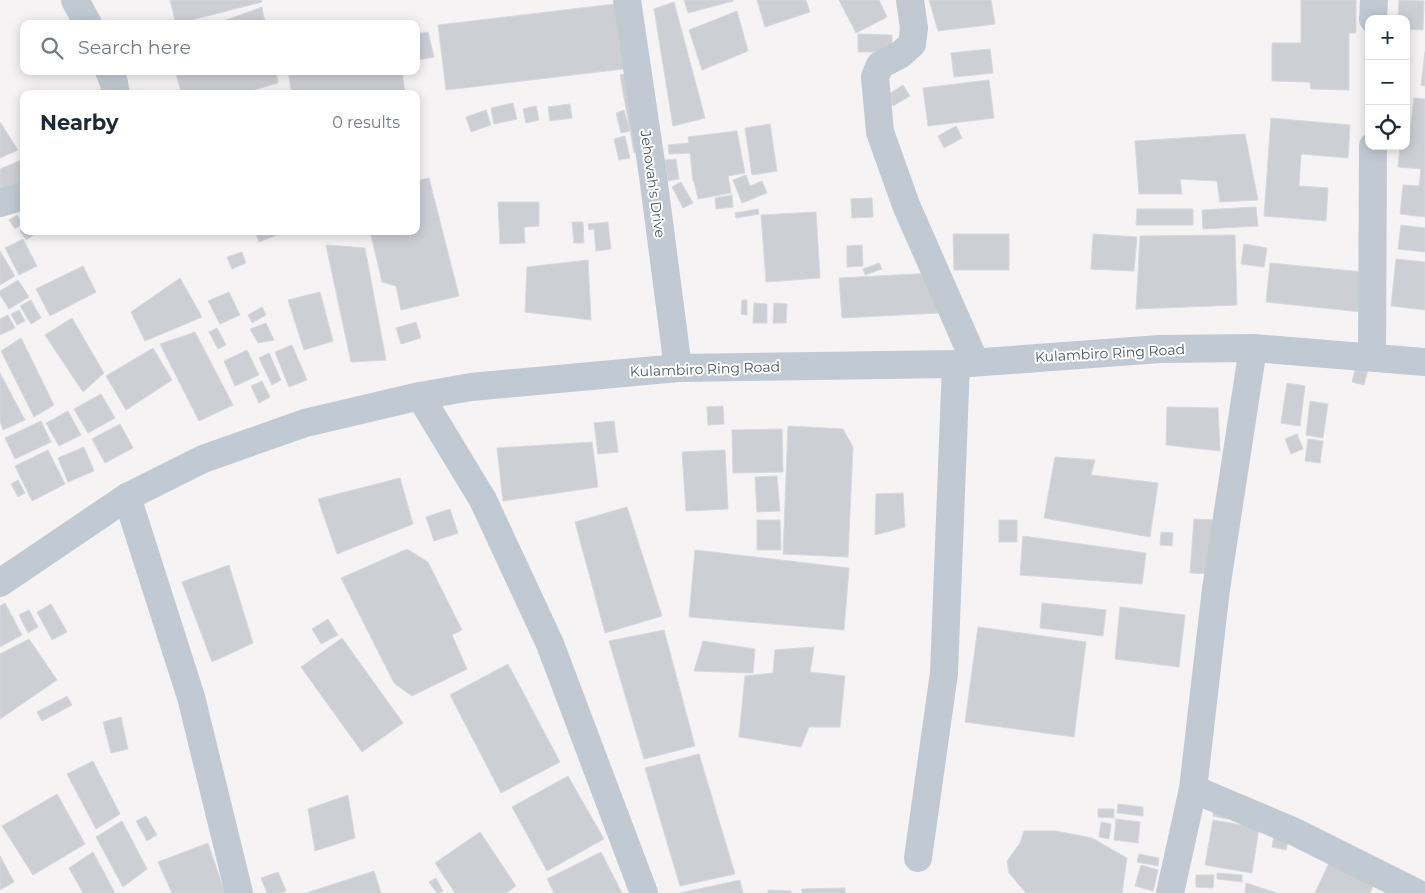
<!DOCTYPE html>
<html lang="en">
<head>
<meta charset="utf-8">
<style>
	body { margin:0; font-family:Montserrat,sans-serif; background:#f6f6f7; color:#1f2937 }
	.controls { position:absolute; right:15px; top:15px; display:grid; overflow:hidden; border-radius:10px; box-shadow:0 2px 12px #0003 }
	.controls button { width:45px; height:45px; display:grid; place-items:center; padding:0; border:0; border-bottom:1px solid #e0e1e3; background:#fff; color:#1f2937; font:25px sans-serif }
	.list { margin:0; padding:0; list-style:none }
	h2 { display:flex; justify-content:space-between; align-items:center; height:65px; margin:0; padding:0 20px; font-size:21px }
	h2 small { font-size:16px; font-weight:400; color:#747a83 }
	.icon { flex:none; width:28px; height:28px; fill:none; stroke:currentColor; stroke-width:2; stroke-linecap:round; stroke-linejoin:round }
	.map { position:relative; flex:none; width:1425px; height:893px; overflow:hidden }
	.search { position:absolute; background:#fff; box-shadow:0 2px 12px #0003; left:20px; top:20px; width:400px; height:55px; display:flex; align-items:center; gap:12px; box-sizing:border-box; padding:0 18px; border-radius:10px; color:#747a83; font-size:19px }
	.panel { position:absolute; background:#fff; box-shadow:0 2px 12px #0003; left:20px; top:90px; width:400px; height:145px; border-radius:10px }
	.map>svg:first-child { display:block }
	.building { fill:#cdcfd5; stroke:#d7d9de }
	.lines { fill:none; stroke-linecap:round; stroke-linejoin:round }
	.minor { stroke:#c1cad2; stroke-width:28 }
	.tertiary { stroke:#c1cad2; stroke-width:28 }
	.labels { text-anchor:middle; stroke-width:4; stroke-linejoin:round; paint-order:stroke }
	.street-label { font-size:14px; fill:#4a5661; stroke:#fff }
</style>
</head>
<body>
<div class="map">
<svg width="1425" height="893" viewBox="0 0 1425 893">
	<rect width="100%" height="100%" fill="#f5f3f3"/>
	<!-- building -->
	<path class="building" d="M170 0H261L262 2 176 24Z
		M684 0H733V1L688 13Z
		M757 0H806L810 12 765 27Z
		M839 0H879L887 17 856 33Z
		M929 0H991L995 24 938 31Z
		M1301 0H1356V33H1349V90L1311 89 1310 82 1272 81V43H1301Z
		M1399 0 1424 1 1423 30 1406 29V19H1398Z
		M674 2 705 118 673 126 654 9Z
		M623 3 632 68 446 90 438 25Z
		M262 7 265 24H215Z
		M737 11 748 51 702 70 689 30Z
		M428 32 434 57 418 60 416 34Z
		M858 34 892 35V52H858Z
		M990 49 993 73 954 77 951 53Z
		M1425 52V86L1421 85Z
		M175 71H276L278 83 240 94H182Z
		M288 71H402L405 94H292Z
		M632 73 646 150 634 153 620 75Z
		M989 80 994 118 928 126 923 88Z
		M903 85 910 96 893 106 886 96Z
		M1414 98 1425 99V217L1400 214 1403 185 1419 186 1421 169 1398 167 1400 146H1406V130L1410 131Z
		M513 103 517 119 494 124 491 108Z
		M570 104 572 118 550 121 548 107Z
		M536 106 539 120 526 123 523 109Z
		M486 110 491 125 471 132 466 117Z
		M624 110 630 131 621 133 616 113Z
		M1271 118 1350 125 1348 158 1301 154 1299 186 1328 188 1326 221 1264 216Z
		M0 122 18 150 0 158Z
		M770 124 777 171 752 175 745 128Z
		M956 126 962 138 944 148 938 136Z
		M737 131 745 173 728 176 731 193 698 199 694 181H693L690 153 669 154 668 145 689 143 688 137Z
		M1245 134 1258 200 1220 202 1217 181 1180 179 1182 194H1139L1135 141Z
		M625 136 630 158 619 160 614 139Z
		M24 159V182L0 193V169Z
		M676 159 679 179 668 181 665 160Z
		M746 175 750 186 762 181 767 193 742 203 733 180Z
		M429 178 459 296 401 310 396 286 382 282 370 231H416V181Z
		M681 182 693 203 683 208 672 187Z
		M732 195 733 207 716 209 715 198Z
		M872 198 873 217 852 218 851 199Z
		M498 202H539V226L524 227 525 243 500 244Z
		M1256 207 1258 226 1203 229 1202 210Z
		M758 209 759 214 736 218 735 213Z
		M1137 209H1193V225H1136Z
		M816 212 820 278 766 282 761 215Z
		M17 215 22 224 15 229 9 220Z
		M572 222H583L584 243H574Z
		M608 222 611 249 596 251 594 229 589 230 588 224Z
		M1401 225 1425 228V252L1398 249Z
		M24 229V231H34L35 234 26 240 20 231Z
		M255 231H287L259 242Z
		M953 234H1009V270H954Z
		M1093 234 1137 237 1134 271 1091 269Z
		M1235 235 1237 305 1136 309 1140 236Z
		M23 239 37 266 19 275 5 248Z
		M1244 244 1267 248 1264 267 1241 264Z
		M326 245 365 248 386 360 351 362Z
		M862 245 863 266 847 267V246Z
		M0 251 15 276 0 285Z
		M242 252 246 263 232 269 227 257Z
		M1396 259 1425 262V310L1391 306Z
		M588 260 591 320 525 312 527 267Z
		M879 263 882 269 865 275 863 269Z
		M1270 263 1364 272 1361 312 1266 302Z
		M83 266 96 292 50 316 36 289Z
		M935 273 938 313 842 318 839 278Z
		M180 278 202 317 145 341 131 312Z
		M18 280 29 297 9 309 0 295V291Z
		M229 292 240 315 220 324 208 301Z
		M320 292 333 341 304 350 288 300Z
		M31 300 41 318 31 324 20 306Z
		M742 300H747V315L741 314Z
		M754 303 767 304V323H753Z
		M774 303 787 304 786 323H773Z
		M262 307 266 315 252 323 248 315Z
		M19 310 25 321 17 325 11 314Z
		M8 315 15 328 0 335V319Z
		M72 318 104 373 83 392 45 335Z
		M416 322 421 338 401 344 396 328Z
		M266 323 274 340 258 343 250 329Z
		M217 328 226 345 218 349 209 332Z
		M195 332 233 405 199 421 160 344Z
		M21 338 54 405 34 417 1 351Z
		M292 345 307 380 289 387 275 352Z
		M153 348 172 380 126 410 106 376Z
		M247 350 259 375 235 386 224 361Z
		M269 353 281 380 272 385 259 358Z
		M1356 366 1368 369 1364 385 1352 382Z
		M0 373 25 420 3 430 0 421Z
		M262 381 270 397 259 403 251 386Z
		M1287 383 1305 386 1300 426 1281 423Z
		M101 394 115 418 88 433 74 409Z
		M1310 401 1328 404 1323 438 1306 435Z
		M723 406 724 424 708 425 707 407Z
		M1167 407 1218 408 1220 451 1166 445Z
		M68 411 81 435 59 446 46 423Z
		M41 421 51 442 15 459 5 438Z
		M614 421 618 452 598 454 594 423Z
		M120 424 133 448 105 463 92 439Z
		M788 426 843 429 853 447 848 557 783 554Z
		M782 429 783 472 733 473 732 430Z
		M1297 434 1303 449 1291 454 1285 439Z
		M1308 439 1323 441 1320 463 1305 461Z
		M592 442 598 487 503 501 497 448Z
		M84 447 94 471 68 482 58 458Z
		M48 450 65 484 32 501 15 466Z
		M725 450 728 509 686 511 682 452Z
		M1055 457 1095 460 1091 475 1158 483 1150 537 1044 518Z
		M777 476 780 511 757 512 755 477Z
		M400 478 413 524 337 554 318 499Z
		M18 480 25 493 18 497 11 484Z
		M903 493 905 527 875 535 876 494Z
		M627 507 662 616 605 633 575 522Z
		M450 509 458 533 434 541 426 517Z
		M1194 519 1215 520 1211 574 1190 573Z
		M757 520H780L781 550H757Z
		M999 520H1017V542H999Z
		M1161 532 1173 533 1172 546 1160 545Z
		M1023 536 1146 553 1142 584 1020 575Z
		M407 549 428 562 462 630 452 635 467 669 412 696 394 683 341 578Z
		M695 550 849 568 844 630 689 617Z
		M229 565 253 643 212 662 182 582Z
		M5 603 22 635 0 647V606Z
		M1042 603 1106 610 1103 636 1040 628Z
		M51 604 67 632 52 640 37 612Z
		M1120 607 1185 615 1179 667 1115 659Z
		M29 610 38 627 28 633 19 615Z
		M328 619 338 635 321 644 312 629Z
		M978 627 1086 642 1074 737 965 722Z
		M664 630 695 746 644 759 609 641Z
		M342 638 403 723 362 752 301 667Z
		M29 639 57 680 0 719V654Z
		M703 641 755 649 753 673 694 671Z
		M814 647 810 672 845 676 840 727H809L801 747 739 737 745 676 773 673 775 650Z
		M508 664 560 762 501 793 450 695Z
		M67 696 72 705 42 721 37 712Z
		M121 717 128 749 111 753 103 722Z
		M699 754 735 874 680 886 645 768Z
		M93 761 120 814 96 829 67 774Z
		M568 776 604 839 547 871 512 807Z
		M57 794 85 844 33 875 2 826Z
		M348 795 355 838 315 851 308 809Z
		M1118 804 1143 807V816L1117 813Z
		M1215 805 1228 807 1227 819 1213 816Z
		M1098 809H1114V818L1098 817Z
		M146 816 157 835 147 841 136 821Z
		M1116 819 1140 822 1138 843 1114 840Z
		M1213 820 1259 828 1252 873 1205 865Z
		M122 821 147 869 123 887 96 837Z
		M1101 822 1111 824 1109 839 1099 837Z
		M1024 831H1056L1092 838 1127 858 1122 893H1026L1009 873 1007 861 1020 843Z
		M480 832 516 886 506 893H455L435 863Z
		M1274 835 1289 838 1286 850 1272 847Z
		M208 843 225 893H172L158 862Z
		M93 852 115 893H83L69 868Z
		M601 852 622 893H554L547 879Z
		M1139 854 1159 858 1158 866 1137 862Z
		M0 856 14 882 0 890Z
		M1330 861 1375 883 1370 893H1315Z
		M1141 865 1158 870 1153 891 1135 886Z
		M374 871 381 893H306Z
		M278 872 286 891 281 893H267L261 878Z
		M1217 873 1242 875V882L1217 879Z
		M1196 875H1214L1213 888 1196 887Z
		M436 878 443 891 439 893H437L429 882Z
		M740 880 743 893H680Z
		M1246 883 1277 893H1245Z
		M845 888V893H802V889Z
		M768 890 791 891V893H768Z"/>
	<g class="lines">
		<!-- minor -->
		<path class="minor" d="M75 0 88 24
			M627 0 653 176 678 368
			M910 0 914 28 912 44 901 54 880 65 875 77 880 132 906 205 975 362
			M1373 19 1374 0
			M109 71 114 83 116 94
			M0 203 24 196
			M1372 357 1373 146
			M420 396 483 500 550 644 644 893
			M127 497 191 697 239 893
			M1193 789 1295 832 1417 893
			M918 858 944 673 956 364
			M1170 893 1193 789 1216 589 1253 348"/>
		<!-- tertiary -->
		<path class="tertiary" d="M0 583 127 497 203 459 305 423 420 396 471 387 678 368 956 364 1160 349 1253 348 1425 362"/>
	</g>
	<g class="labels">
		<!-- street labels -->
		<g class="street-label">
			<text transform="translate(653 184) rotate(82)" y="5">Jehovah's Drive</text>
			<text transform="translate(1110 353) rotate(-3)" y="5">Kulambiro Ring Road</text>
			<text transform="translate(705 369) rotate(-2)" y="5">Kulambiro Ring Road</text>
		</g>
	</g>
</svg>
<div class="controls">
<button>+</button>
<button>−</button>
<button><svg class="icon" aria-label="locate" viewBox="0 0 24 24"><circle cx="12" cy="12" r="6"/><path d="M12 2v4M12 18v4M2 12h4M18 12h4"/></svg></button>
</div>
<div class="search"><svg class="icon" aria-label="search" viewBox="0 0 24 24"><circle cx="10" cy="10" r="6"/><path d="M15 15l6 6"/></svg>Search here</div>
<section class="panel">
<h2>Nearby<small>0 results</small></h2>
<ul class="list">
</ul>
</section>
</div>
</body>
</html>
